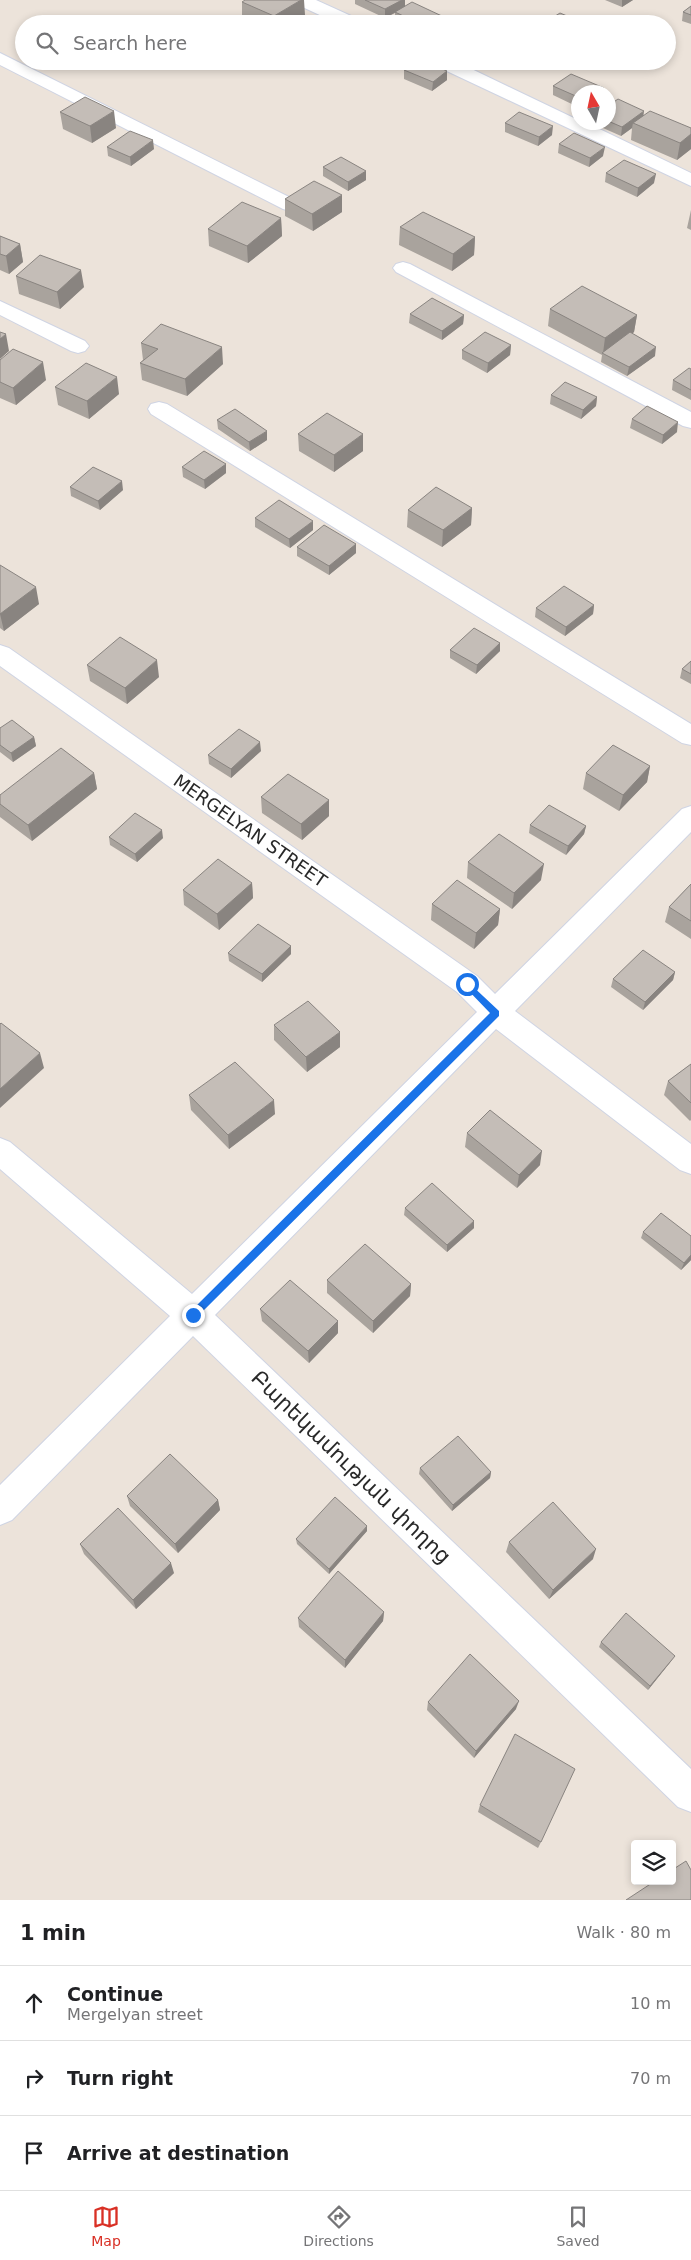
<!DOCTYPE html>
<html lang="en">
<head>
<meta charset="utf-8">
<style>
	body { margin:0; font-family:"DejaVu Sans","Noto Sans Armenian",sans-serif; background:#f2f2f2; color:#202124 }
	.controls { position:absolute; right:15px; bottom:15px; display:grid; overflow:hidden; border-radius:5px; box-shadow:0 2px 8px #0003 }
	.controls button { width:45px; height:45px; display:grid; place-items:center; padding:0; border:0; border-bottom:1px solid #e0e0e0; background:#fff; color:#202124; font:25px sans-serif }
	.compass { position:absolute; left:571px; top:85px; width:45px; height:45px; border-radius:50%; background:#fff; box-shadow:0 2px 8px #0003; rotate:351deg }
	.stop { position:absolute; width:15px; height:15px; margin:-11px; border:4px solid #1a73e8; border-radius:50%; background:#fff }
	.stop.end { background:#1a73e8; border-color:#fff; box-shadow:0 1px 5px #0008 }
	.list { margin:0; padding:0; list-style:none }
	h2 { display:flex; justify-content:space-between; align-items:center; height:65px; margin:0; padding:0 20px; font-size:21px }
	h2 small { font-size:16px; font-weight:400; color:#757577 }
	.list li { display:grid; grid-template-columns:32px 1fr auto; gap:15px; align-items:center; box-sizing:border-box; height:75px; padding:0 20px; border-top:1px solid #e0e0e0 }
	.list b { display:block; font-size:19px; white-space:nowrap }
	.list p { margin:0; font-size:16px; white-space:nowrap; color:#757577 }
	.list em { font-size:16px; font-style:normal; color:#757577 }
	.icon { flex:none; width:28px; height:28px; fill:none; stroke:currentColor; stroke-width:2; stroke-linecap:round; stroke-linejoin:round }
	.map { position:relative; flex:none; width:691px; height:1900px; overflow:hidden }
	.search { position:absolute; background:#fff; box-shadow:0 2px 8px #0003; left:15px; right:15px; top:15px; height:55px; display:flex; align-items:center; gap:12px; box-sizing:border-box; padding:0 18px; border-radius:28px; color:#757577; font-size:19px }
	.sheet { height:290px; background:#fff }
	nav { display:flex; justify-content:space-around; align-items:center; box-sizing:border-box; height:70px; border-top:1px solid #e0e0e0; background:#fff; font-size:14px; color:#757577 }
	nav a { display:grid; justify-items:center; gap:2px }
	nav .on { color:#d93025 }
	.map>svg:first-child { display:block }
	.lines { fill:none; stroke-linecap:round; stroke-linejoin:round }
	.minor-casing { stroke:#cfd4e3; stroke-width:2 }
	.minor { fill:#fff; fill-rule:evenodd }
	.wall { fill:#a9a39d }
	.shaded-wall { fill:#898480 }
	.building { fill:#c4bdb7; stroke:#898480 }
	.route { fill:#1a73e8 }
	.labels { text-anchor:middle; stroke-width:4; stroke-linejoin:round; paint-order:stroke }
	.street-label { font-size:18px; fill:#292929; stroke:#fff }
	.near-street-label { font-size:21px; fill:#292929; stroke:#fff }
</style>
</head>
<body>
<div class="map">
<svg width="691" height="1900" viewBox="0 0 691 1900">
	<rect width="100%" height="100%" fill="#ece3da"/>
	<g class="lines">
		<!-- minor casing -->
		<g class="minor-casing">
			<path id="minor" d="M293 0H316L360 20 363 24H339L296 4Z
				M0 53 297 201 300 205 297 209 290 211 283 209 0 65Z
				M431 61H455L578 120V122H585L691 173V186L434 65Z
				M403 262 410 264 691 412V428L683 426 396 272 393 268 396 264Z
				M0 301 85 341 89 346 85 351 78 353 71 351 0 315Z
				M159 402 167 404 691 724V745L682 743 151 414 148 409 151 404Z
				M0 645 9 648 477 976 495 994 682 809 691 806V832L515 1011 691 1144V1174L680 1170 496 1029 215 1315 691 1769V1812L678 1807 193 1336 12 1520 0 1525V1485L170 1316 0 1169V1138L10 1142 192 1294 477 1012 457 992 0 666Z"/>
		</g>
		<!-- minor -->
		<use href="#minor" class="minor"/>
	</g>
	<!-- wall -->
	<path class="wall" d="M355 0H405V7L444 24H401L395 21V13L385 18 355 4Z
		M605 0H633L622 7Z
		M242 2 305 15 290 24H254L242 19Z
		M691 6V24L682 21 683 12Z
		M369 61H394L384 68Z
		M478 61H499L490 67Z
		M404 70 447 71V80L432 91 404 79Z
		M553 86 604 88 603 92H578V107L553 95Z
		M608 106 691 128V149L677 160 631 140 632 128 621 136 594 124V122H608Z
		M60 112 116 128 92 143 63 129Z
		M505 123 552 135 538 146 505 132Z
		M559 144 603 156 589 167 558 153Z
		M107 147 154 149 131 166 108 156Z
		M323 167 366 171V180L348 191 323 176Z
		M606 173 654 183 637 197 605 182Z
		M342 195V212L313 231 285 216V199Z
		M691 210V230L687 228Z
		M281 218 282 236 248 263 209 246 208 229Z
		M400 227 475 237 474 255 452 271 399 245Z
		M0 236 20 244 23 262 9 274 0 270Z
		M16 276 84 287 60 309 19 294Z
		M550 309 637 315 634 332 632 334 655 356 627 376 601 362 602 355 548 326Z
		M410 314 464 315 463 324 442 340 409 323Z
		M141 343 223 364 187 396 142 380 140 363 143 360Z
		M511 345 510 355 487 373 462 359V350Z
		M0 360 46 380 16 405 0 398Z
		M691 369V400L672 390 673 380Z
		M55 387 119 394 89 419 58 405Z
		M551 395 597 397 596 406 581 419 550 404Z
		M632 419 677 432 662 444 630 428Z
		M217 420 267 440 250 451 218 429Z
		M298 434 363 451 334 472 299 451Z
		M226 464V473L205 489 183 477 182 467Z
		M70 487 123 490 100 510 71 496Z
		M472 508 471 525 442 547 407 527 408 510Z
		M255 518 313 530 290 548 255 527Z
		M356 544V553L329 575 297 556V547Z
		M0 565 39 604 4 631 0 628Z
		M594 605 593 614 565 636 535 617 536 608Z
		M450 650 500 651 476 674 450 658Z
		M691 661V684L680 678 682 669Z
		M87 665 159 677 127 704 90 681Z
		M0 728 34 737 36 746 13 762 0 752Z
		M261 751 231 778 209 764 208 755Z
		M650 766 647 782 619 811 583 789 586 773Z
		M94 773 97 789 32 841 0 817V795Z
		M261 797 329 800V816L302 840 262 813Z
		M530 825 586 826 584 834 566 855 529 833Z
		M109 837 163 838 137 862 110 845Z
		M468 862 541 880 512 909 467 878Z
		M252 883 253 898 219 930 184 905 183 890Z
		M691 884V939L665 922 669 907Z
		M432 904 500 909 498 925 474 949 431 920Z
		M291 946V954L262 982 229 961 228 953Z
		M675 972 673 980 643 1010 611 987 613 979Z
		M274 1025 340 1047 307 1072 274 1040Z
		M691 1064V1120L690 1121 664 1095 668 1081Z
		M189 1095 275 1114 229 1149 191 1110Z
		M467 1133 540 1165 517 1188 465 1147Z
		M405 1208 474 1228 447 1252 404 1215Z
		M643 1232 691 1236V1260L681 1270 641 1238Z
		M327 1280 411 1284 410 1296 373 1333 327 1293Z
		M260 1309 338 1333 309 1363 262 1321Z
		M420 1468 491 1472 490 1478 452 1511 419 1474Z
		M127 1496 218 1500 220 1510 178 1553 130 1506Z
		M367 1531 329 1574 297 1544 296 1539Z
		M509 1542 593 1559 549 1599 506 1552Z
		M80 1544 174 1573 136 1609 84 1554Z
		M384 1612 383 1621 345 1668 299 1627 298 1618Z
		M601 1642 672 1660 648 1690 599 1647Z
		M428 1702 516 1709 474 1758 427 1710Z
		M480 1805 541 1842 538 1848 478 1812Z"/>
	<!-- shaded-wall -->
	<path class="shaded-wall" d="M301 0H304L305 15 290 24H274V16Z
		M402 0H405V7L385 18V9Z
		M622 0H633L622 7Z
		M444 17V24H433Z
		M385 61H394L384 68Z
		M491 61H499L490 67Z
		M447 71V80L432 91 433 82Z
		M604 88 603 92H598Z
		M114 111 116 128 92 143 90 126Z
		M644 111 643 120 633 123 632 128 621 136 622 127Z
		M553 126 552 135 538 146 539 137Z
		M691 134V149L677 160 680 143Z
		M153 140 154 149 131 166 130 157Z
		M605 147 603 156 589 167 590 158Z
		M366 171V180L348 191V182Z
		M656 174 654 183 637 197 638 188Z
		M342 195V212L313 231 312 214Z
		M281 218 282 236 248 263 247 246Z
		M475 237 474 255 452 271 453 254Z
		M20 244 23 262 9 274 6 256Z
		M81 270 84 287 60 309 57 292Z
		M464 315 463 324 442 340V331Z
		M637 315 634 332 604 354 603 353 605 338Z
		M6 334 9 351 0 359V339Z
		M511 345 510 355 487 373 488 363Z
		M222 347 223 364 187 396 185 379Z
		M656 347 655 356 627 376 629 367Z
		M43 362 46 380 16 405 13 388Z
		M117 377 119 394 89 419 87 401Z
		M597 397 596 406 581 419 583 410Z
		M678 422 677 432 662 444 663 435Z
		M267 431V440L250 451 249 442Z
		M363 434V451L334 472V455Z
		M226 464V473L205 489 204 480Z
		M122 481 123 490 100 510 98 501Z
		M472 508 471 525 442 547 443 530Z
		M313 521V530L290 548 289 539Z
		M356 544V553L329 575V566Z
		M36 587 39 604 4 631 0 614Z
		M594 605 593 614 565 636 566 627Z
		M500 643V651L476 674 477 665Z
		M157 660 159 677 127 704 125 688Z
		M34 737 36 746 13 762 11 753Z
		M260 742 261 751 231 778V769Z
		M650 766 647 782 619 811 623 795Z
		M94 773 97 789 32 841 28 825Z
		M329 800V816L302 840 301 824Z
		M586 826 584 834 566 855 568 846Z
		M162 830 163 838 137 862 135 854Z
		M544 864 541 880 512 909 514 893Z
		M252 883 253 898 219 930 217 914Z
		M500 909 498 925 474 949 476 933Z
		M291 946V954L262 982V974Z
		M675 972 673 980 643 1010 645 1002Z
		M340 1032V1047L307 1072 306 1057Z
		M40 1053 44 1068 0 1108V1089Z
		M274 1100 275 1114 229 1149 228 1135Z
		M542 1151 540 1165 517 1188 519 1175Z
		M474 1221V1228L447 1252V1245Z
		M691 1255V1260L681 1270 684 1263Z
		M411 1284 410 1296 373 1333V1321Z
		M338 1321V1333L309 1363 308 1351Z
		M491 1472 490 1478 452 1511 453 1505Z
		M218 1500 220 1510 178 1553 175 1544Z
		M367 1526V1531L329 1574V1569Z
		M596 1549 593 1559 549 1599 553 1590Z
		M171 1563 174 1573 136 1609 133 1600Z
		M384 1612 383 1621 345 1668V1660Z
		M675 1656 672 1660 648 1690 650 1686Z
		M519 1701 516 1709 474 1758 476 1751Z"/>
	<!-- building -->
	<path class="building" d="M245 0H301L274 16 242 2Z
		M365 0H402L385 9Z
		M412 2 444 17 433 24H420L395 12Z
		M691 6V15L683 12Z
		M560 13 586 24H546L544 23Z
		M479 20 486 24H474Z
		M416 61H423L447 71 433 82 404 70Z
		M571 74 604 88 598 92H578V97L553 86Z
		M85 97 114 111 90 126 60 112Z
		M618 99 644 111 622 127 608 121V106Z
		M650 111 691 128V134L680 143 633 123Z
		M519 112 553 126 539 137 505 123Z
		M130 131 153 140 130 157 107 147Z
		M574 133 605 147 590 158 559 144Z
		M341 157 366 171 348 182 323 167Z
		M624 160 656 174 638 188 606 173Z
		M314 181 342 195 312 214 285 199Z
		M242 202 281 218 247 246 208 229Z
		M423 212 475 237 453 254 400 227Z
		M0 236 20 244 6 256 0 254Z
		M40 255 81 270 57 292 16 276Z
		M582 286 637 315 605 338 550 309Z
		M432 298 464 315 442 331 410 314Z
		M161 324 222 347 185 379 140 363 158 349 141 343Z
		M0 332 6 334 0 339Z
		M485 332 511 345 488 363 462 350Z
		M630 332 656 347 629 367 602 353Z
		M13 349 43 362 13 388 0 382V360Z
		M86 363 117 377 87 401 55 387Z
		M689 368 691 369V390L673 380Z
		M565 382 597 397 583 410 551 395Z
		M647 406 678 422 663 435 632 419Z
		M235 409 267 431 249 442 217 420Z
		M327 413 363 434 334 455 298 434Z
		M204 451 226 464 204 480 182 467Z
		M93 467 122 481 98 501 70 487Z
		M436 487 472 508 443 530 408 510Z
		M279 500 313 521 289 539 255 518Z
		M324 525 356 544 329 566 297 547Z
		M0 565 36 587 0 614Z
		M564 586 594 605 566 627 536 608Z
		M474 628 500 643 477 665 450 650Z
		M120 637 157 660 125 688 87 665Z
		M691 661V674L682 669Z
		M12 720 34 737 11 753 0 745V728Z
		M239 729 260 742 231 769 208 755Z
		M613 745 650 766 623 795 586 773Z
		M61 748 94 773 28 825 0 804V795Z
		M288 774 329 800 301 824 261 797Z
		M549 805 586 826 568 846 530 825Z
		M135 813 162 830 135 854 109 837Z
		M499 834 544 864 514 893 468 862Z
		M218 859 252 883 217 914 183 890Z
		M457 880 500 909 476 933 432 904Z
		M691 884V921L669 907Z
		M258 924 291 946 262 974 228 953Z
		M643 950 675 972 645 1002 613 979Z
		M308 1001 340 1032 306 1057 274 1025Z
		M1 1023 40 1053 0 1089V1024Z
		M235 1062 274 1100 228 1135 189 1095Z
		M691 1064V1103L668 1081Z
		M490 1110 542 1151 519 1175 467 1133Z
		M432 1183 474 1221 447 1245 405 1208Z
		M661 1213 691 1236V1255L684 1263 643 1232Z
		M365 1244 411 1284 373 1321 327 1280Z
		M290 1280 338 1321 308 1351 260 1309Z
		M458 1436 491 1472 453 1505 420 1468Z
		M170 1454 218 1500 175 1544 127 1496Z
		M335 1497 367 1526 329 1569 296 1539Z
		M553 1502 596 1549 553 1590 509 1542Z
		M118 1508 171 1563 133 1600 80 1544Z
		M338 1571 384 1612 345 1660 298 1618Z
		M626 1613 675 1656 650 1686 601 1642Z
		M470 1654 519 1701 476 1751 428 1702Z
		M515 1734 575 1769 541 1842 480 1805Z
		M686 1861 691 1870V1900H626L655 1881H672V1870Z"/>
	<!-- route -->
	<path class="route" d="M467 981 499 1011V1016L196 1318H190V1312L490 1013 464 986V982Z"/>
	<g class="labels">
		<!-- street labels -->
		<g class="street-label">
			<text transform="translate(250 831) rotate(35)" y="6">MERGELYAN STREET</text>
		</g>
		<!-- near-street labels -->
		<g class="near-street-label">
			<text transform="translate(351 1467) rotate(44)" y="7">Բարեկամության փողոց</text>
		</g>
	</g>
</svg>
<div class="controls">
<button><svg class="icon" aria-label="layers" viewBox="0 0 24 24"><path d="M12 4l9 5-9 5-9-5zM3 14l9 5 9-5"/></svg></button>
</div>
<svg class="compass" viewBox="-18 -18 36 36"><path d="M0-13l5 13h-10z" fill="#e53935"/><path d="M0 13l5-13h-10z" fill="#757577"/></svg>
<div class="stop" style="left:467px;top:984px"></div>
<div class="stop end" style="left:193px;top:1315px"></div>
<div class="search"><svg class="icon" aria-label="search" viewBox="0 0 24 24"><circle cx="10" cy="10" r="6"/><path d="M15 15l6 6"/></svg>Search here</div>
</div>
<section class="sheet">
<h2>1 min<small>Walk · 80 m</small></h2>
<ul class="list">
<li><svg class="icon" aria-label="ahead" viewBox="0 0 24 24"><path d="M12 20V5M6 11l6-6 6 6"/></svg><div><b>Continue</b><p>Mergelyan street</p></div><em>10 m</em></li>
<li><svg class="icon" aria-label="right" viewBox="0 0 24 24"><path d="M7 20v-9h11M14 6l5 5-5 5"/></svg><div><b>Turn right</b></div><em>70 m</em></li>
<li><svg class="icon" aria-label="arrive" viewBox="0 0 24 24"><path d="M6 21V4h12l-3 4 3 4H6"/></svg><div><b>Arrive at destination</b></div></li>
</ul>
</section>
<nav>
<a class="on"><svg class="icon" aria-label="map" viewBox="0 0 24 24"><path d="M3 6l6-2 6 2 6-2v14l-6 2-6-2-6 2zM9 4v14M15 6v14"/></svg>Map</a>
<a><svg class="icon" aria-label="directions" viewBox="0 0 24 24"><path d="M12 3l9 9-9 9-9-9zM9 14v-3h6M13 9l2 2-2 2"/></svg>Directions</a>
<a><svg class="icon" aria-label="saved" viewBox="0 0 24 24"><path d="M7 4h10v16l-5-4-5 4z"/></svg>Saved</a>
</nav>
</body>
</html>
